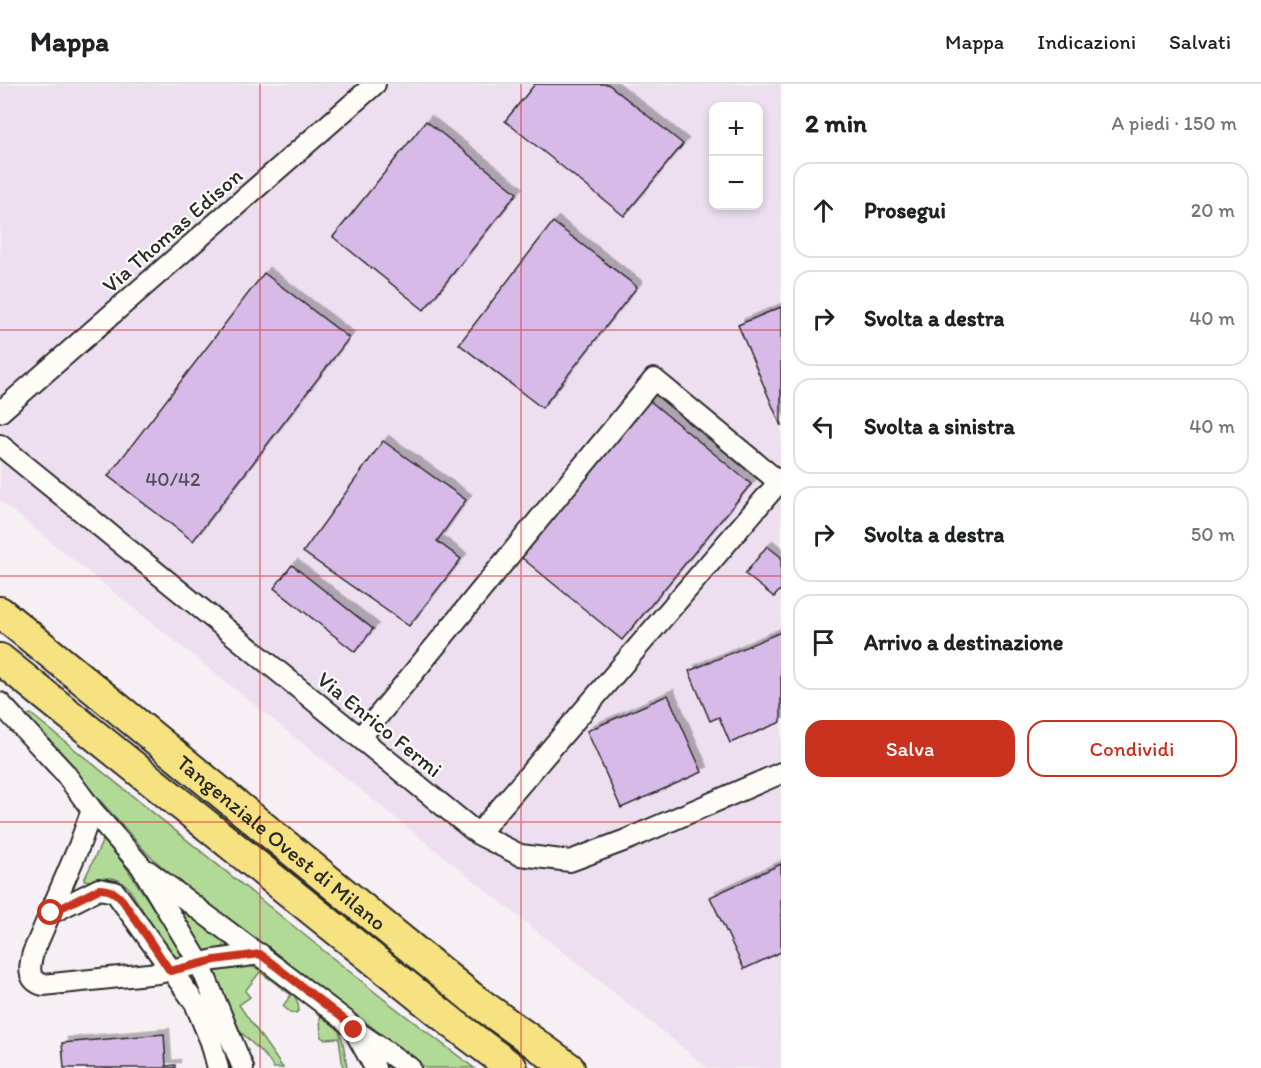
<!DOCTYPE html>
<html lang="it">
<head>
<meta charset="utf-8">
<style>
	body { margin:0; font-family:Itim,sans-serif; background:#f6f6f6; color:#202124 }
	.controls { position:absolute; right:18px; top:18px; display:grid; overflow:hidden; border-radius:12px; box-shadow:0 3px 9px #0003 }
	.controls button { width:54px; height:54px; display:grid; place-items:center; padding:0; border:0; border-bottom:2px solid #e0e0e0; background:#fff; color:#202124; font:30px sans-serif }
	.stop { position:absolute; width:18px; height:18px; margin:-14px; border:4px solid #c8321e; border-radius:50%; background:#fff }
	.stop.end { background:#c8321e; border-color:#fff; box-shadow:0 2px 6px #0008 }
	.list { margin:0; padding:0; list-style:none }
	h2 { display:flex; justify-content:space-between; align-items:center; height:78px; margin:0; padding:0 24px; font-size:26px }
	h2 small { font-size:20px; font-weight:400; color:#757577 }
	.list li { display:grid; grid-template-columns:39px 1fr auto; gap:18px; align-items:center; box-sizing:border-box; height:96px; margin:0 12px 12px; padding:0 12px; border:2px solid #e0e0e0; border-radius:18px }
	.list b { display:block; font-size:22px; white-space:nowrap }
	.list em { font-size:20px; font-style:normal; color:#757577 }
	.actions { display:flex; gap:12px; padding:18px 24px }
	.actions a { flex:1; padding:14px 0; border:2px solid #c8321e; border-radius:18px; text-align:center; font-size:21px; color:#c8321e }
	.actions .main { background:#c8321e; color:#fff }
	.icon { flex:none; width:33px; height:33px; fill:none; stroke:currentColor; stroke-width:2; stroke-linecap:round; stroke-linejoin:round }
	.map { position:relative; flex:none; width:781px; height:984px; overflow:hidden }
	header { display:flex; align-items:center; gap:36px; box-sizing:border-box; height:84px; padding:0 30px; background:#fff; border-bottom:2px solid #e0e0e0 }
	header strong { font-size:28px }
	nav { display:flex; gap:33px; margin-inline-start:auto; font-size:21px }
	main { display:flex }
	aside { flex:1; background:#fff }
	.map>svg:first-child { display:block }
	.built { fill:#eddff0; fill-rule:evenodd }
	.green { fill:#b2da97; stroke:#6e8261; stroke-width:1.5 }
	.building { fill:#d8bae8; stroke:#2b2b2b; stroke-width:1.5; filter:url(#shadow) }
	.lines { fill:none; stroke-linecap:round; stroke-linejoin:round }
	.minor-casing { stroke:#2b2b2b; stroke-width:24 }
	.highway-casing { stroke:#2b2b2b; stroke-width:34 }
	.minor { stroke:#fdfcf7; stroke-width:20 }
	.highway { stroke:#f6e281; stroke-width:30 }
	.route { stroke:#c8321e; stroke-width:8 }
	.grid { fill:none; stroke:#d62828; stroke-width:1.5; stroke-opacity:0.55 }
	.labels { text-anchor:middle; stroke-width:4.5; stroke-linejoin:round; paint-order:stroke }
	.number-label { font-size:20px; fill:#564f5a }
	.street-label { font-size:22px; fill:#2b2b2b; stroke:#fdfcf7 }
</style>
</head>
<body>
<header>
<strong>Mappa</strong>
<nav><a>Mappa</a><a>Indicazioni</a><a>Salvati</a></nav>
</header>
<main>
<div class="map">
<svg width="781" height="984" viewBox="0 0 781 984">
	<defs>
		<filter id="shadow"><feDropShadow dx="5.5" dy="-5.5" stdDeviation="0" flood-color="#0004"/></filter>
	</defs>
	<rect width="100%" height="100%" fill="#f6eff4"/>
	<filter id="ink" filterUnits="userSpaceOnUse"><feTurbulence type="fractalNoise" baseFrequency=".0167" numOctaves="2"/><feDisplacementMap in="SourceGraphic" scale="12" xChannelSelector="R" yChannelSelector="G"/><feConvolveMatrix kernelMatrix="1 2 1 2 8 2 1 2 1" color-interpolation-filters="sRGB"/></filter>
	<g filter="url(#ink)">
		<!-- built -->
		<path class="built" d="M0 0H781V984H708L0 417ZM714 22H758V122H714Z"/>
		<!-- green -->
		<path class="green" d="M31 630 381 913 474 984H426L169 789 146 768 27 634 28 631Z
			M104 754 126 783 186 874 174 876 128 803C108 784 99 801 84 796Z
			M178 821 225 857 224 863 203 870 176 823Z
			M241 881C265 884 296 898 299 926L296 929 290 928 283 922 291 911 260 888 245 907 250 913 239 921 283 984H274L267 974 239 946 213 884Z
			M322 929C343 941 344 962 347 984H343L339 954 324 955 321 953 320 932Z"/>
		<!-- building -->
		<path class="building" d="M535 0H608L683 60 624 132 505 37Z
			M426 37 517 109 424 226 333 153Z
			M553 138 637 203 542 324 459 260Z
			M264 189 349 254 193 457 108 392Z
			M781 223V342L738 241Z
			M645 313 751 400 622 556 516 469Z
			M383 357 466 416 437 457 461 475 409 542 303 468Z
			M767 462 781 473V505L774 513 745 490Z
			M292 481 373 545 355 568 274 504Z
			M781 548V638L730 659 719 633 710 637 689 587Z
			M668 611 702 688 621 724 587 647Z
			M781 780V868L744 885 710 813Z
			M164 950 166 982 175 981V984H64L62 959Z"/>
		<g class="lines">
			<!-- minor casing -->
			<g class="minor-casing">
				<path id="minor" d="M0 328 375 0
					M0 361 478 750 520 771 570 777 626 756 781 689
					M0 619 64 688 92 726 141 782 200 880 243 984
					M360 654 654 295 779 398 478 750
					M92 726 79 762 33 869C29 883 27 896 43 901L158 889 215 876 260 870
					M148 787 345 936 354 946 375 984
					M51 829 99 805 115 808 195 919 211 958 218 984
					M359 949 410 984"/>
			</g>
			<!-- highway casing -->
			<g class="highway-casing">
				<g id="highway">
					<path id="s1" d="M0 528 471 913 569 984"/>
					<path d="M0 575 455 941 512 984"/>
				</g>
			</g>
			<!-- minor -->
			<use href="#minor" class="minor"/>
			<!-- highway -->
			<use href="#highway" class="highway"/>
		</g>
	</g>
	<g class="lines" filter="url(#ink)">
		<!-- route -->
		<path class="route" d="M51 829 99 805C110 805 115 808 123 817L170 887 215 876 260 870 345 936 354 946"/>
	</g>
	<!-- grid -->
	<path class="grid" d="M260 0V984M521 0V984M0 246H781M0 492H781M0 738H781"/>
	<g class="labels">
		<!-- number labels -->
		<g class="number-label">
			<text x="173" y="402">40/42</text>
		</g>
		<!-- street labels -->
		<g class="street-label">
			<text transform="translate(172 146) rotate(-41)" y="8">Via Thomas Edison</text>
			<text transform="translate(380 640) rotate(39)" y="8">Via Enrico Fermi</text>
			<text dy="8" stroke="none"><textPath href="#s1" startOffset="364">Tangenziale Ovest di Milano</textPath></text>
		</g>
	</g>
</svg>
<div class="controls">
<button>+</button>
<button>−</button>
</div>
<div class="stop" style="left:51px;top:829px"></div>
<div class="stop end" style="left:354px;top:946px"></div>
</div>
<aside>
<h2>2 min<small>A piedi · 150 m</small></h2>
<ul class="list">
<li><svg class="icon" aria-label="ahead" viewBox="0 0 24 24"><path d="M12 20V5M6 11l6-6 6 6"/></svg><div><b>Prosegui</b></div><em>20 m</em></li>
<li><svg class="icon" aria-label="right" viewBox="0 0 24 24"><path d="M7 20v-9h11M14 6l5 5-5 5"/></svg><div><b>Svolta a destra</b></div><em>40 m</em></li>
<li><svg class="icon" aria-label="left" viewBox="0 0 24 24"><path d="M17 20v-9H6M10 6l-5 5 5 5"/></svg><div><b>Svolta a sinistra</b></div><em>40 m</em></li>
<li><svg class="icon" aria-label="right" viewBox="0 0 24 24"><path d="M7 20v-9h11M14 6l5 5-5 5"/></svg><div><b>Svolta a destra</b></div><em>50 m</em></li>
<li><svg class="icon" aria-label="arrive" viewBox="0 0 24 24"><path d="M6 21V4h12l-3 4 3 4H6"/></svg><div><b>Arrivo a destinazione</b></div></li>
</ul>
<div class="actions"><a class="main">Salva</a><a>Condividi</a></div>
</aside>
</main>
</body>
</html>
